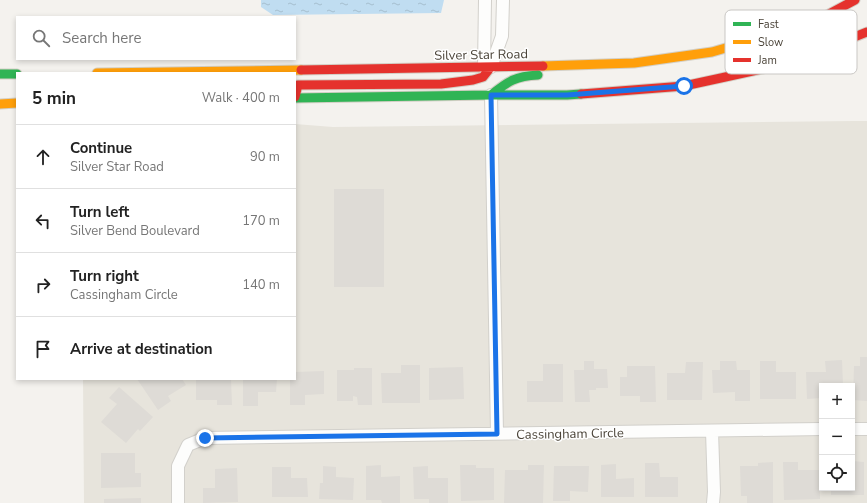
<!DOCTYPE html>
<html lang="en">
<head>
<meta charset="utf-8">
<style>
	body { margin:0; font-family:"Nunito Sans",sans-serif; background:#f2f2f2; color:#222 }
	.controls { position:absolute; right:12px; bottom:12px; display:grid; overflow:hidden; border-radius:0px; box-shadow:0 2px 6px #0003 }
	.controls button { width:36px; height:36px; display:grid; place-items:center; padding:0; border:0; border-bottom:1px solid #e0e0e0; background:#fff; color:#222; font:20px sans-serif }
	.stop { position:absolute; width:12px; height:12px; margin:-9px; border:3px solid #1a73e8; border-radius:50%; background:#fff }
	.stop.end { background:#1a73e8; border-color:#fff; box-shadow:0 1px 4px #0008 }
	.list { margin:0; padding:0; list-style:none }
	h2 { display:flex; justify-content:space-between; align-items:center; height:52px; margin:0; padding:0 16px; font-size:17px }
	h2 small { font-size:13px; font-weight:400; color:#767676 }
	.list li { display:grid; grid-template-columns:26px 1fr auto; gap:12px; align-items:center; box-sizing:border-box; height:64px; padding:0 16px; border-top:1px solid #e0e0e0 }
	.list b { display:block; font-size:15px; white-space:nowrap }
	.list p { margin:0; font-size:13px; white-space:nowrap; color:#767676 }
	.list em { font-size:13px; font-style:normal; color:#767676 }
	.icon { flex:none; width:22px; height:22px; fill:none; stroke:currentColor; stroke-width:2; stroke-linecap:round; stroke-linejoin:round }
	.map { position:relative; flex:none; width:867px; height:503px; overflow:hidden }
	.search { position:absolute; background:#fff; box-shadow:0 2px 6px #0003; left:16px; top:16px; width:280px; height:44px; display:flex; align-items:center; gap:10px; box-sizing:border-box; padding:0 14px; border-radius:0px; color:#767676; font-size:15px }
	.panel { position:absolute; background:#fff; box-shadow:0 2px 6px #0003; left:16px; top:72px; width:280px; height:308px; border-radius:0px }
	.map>svg:first-child { display:block }
	.residential { fill:#e7e4dc; fill-rule:evenodd }
	.water { fill:url(#water-ripples) }
	.building { fill:#dedbd6 }
	.lines { fill:none; stroke-linecap:round; stroke-linejoin:round }
	.street-casing { stroke:#d2d0cb; stroke-width:14 }
	.fast-casing { stroke:#d3cfc5; stroke-width:11 }
	.slow-casing { stroke:#d3cfc5; stroke-width:11 }
	.jam-casing { stroke:#d3cfc5; stroke-width:11 }
	.street { stroke:#fdfdfc; stroke-width:12 }
	.fast { stroke:#30b455; stroke-width:9 }
	.slow { stroke:#ff9f0a; stroke-width:9 }
	.jam { stroke:#e5322d; stroke-width:9 }
	.route { stroke:#1a73e8; stroke-width:5 }
	.labels { text-anchor:middle; stroke-width:3; stroke-linejoin:round; paint-order:stroke }
	.street-label { font-size:13px; fill:#4b4439; stroke:#fff }
	.key { fill:#fff; stroke:#c9c7c4; stroke-width:1 }
	.key-label { font-size:11px; fill:#4b4439 }
</style>
</head>
<body>
<div class="map">
<svg width="867" height="503" viewBox="0 0 867 503">
	<defs>
		<pattern id="water-ripples" width="26" height="14" patternUnits="userSpaceOnUse"><rect width="26" height="14" fill="#c0ddf1"/><path d="M2 4q2-2 4 0t4 0M15 11q2-2 4 0t4 0" fill="none" stroke="#a6bfcf"/></pattern>
	</defs>
	<rect width="100%" height="100%" fill="#f4f2ee"/>
	<!-- residential -->
	<path class="residential" d="M854 121H867V503H84L83 379H295V124L333 127ZM822 386H852V488H822Z"/>
	<!-- water -->
	<path class="water" d="M261 0H444L441 13 273 15 261 7Z"/>
	<!-- building -->
	<path class="building" d="M334 189H384V287H334Z
		M860 357H867V401L853 400 854 366H860Z
		M842 360 843 386H822V398L807 399 806 372H826L825 361Z
		M584 361H594V369H607L608 388H596V390H589L590 402H575L574 370H584Z
		M720 361H736L737 370H750V401H735V392L713 393 712 370H720Z
		M760 361H776V372H796V399H760Z
		M686 362H703L702 400H667V373H685Z
		M543 364H563V402H527V381H543Z
		M401 365H420V403H382L381 373H401Z
		M627 366H655L656 402H640V396H620V377H627Z
		M463 367 464 399 429 400V368Z
		M354 368H372V405H358L357 397 353 396V401H337V370H354Z
		M324 371V394L305 395V405H290V379H295V372Z
		M137 379H182L186 385 168 396 171 401 158 410Z
		M196 379H231L232 405H217V400H196Z
		M243 379H277L276 392H258V406H243Z
		M119 387 153 417 140 431 138 429 126 443 101 422 117 404 109 398Z
		M101 453H135V473H141V487L101 488Z
		M852 461 864 462V495H831V488H852Z
		M773 462V503H747V496H741L740 466H758V463Z
		M783 462H798V470H819L820 499 784 500Z
		M645 463H659L660 477H678V497H645Z
		M616 464V479L634 478V497H601V465Z
		M381 465V477L400 476V503H382L381 500H366V466Z
		M460 465H476V468H494V500L461 501Z
		M528 465H544L543 503H504L505 470H528Z
		M323 466 336 467V477L354 478 353 500 319 499 320 483H323Z
		M428 466V478H448V503H429V499H414L413 467Z
		M554 466H589L588 492 570 491V501H553Z
		M272 467H291V478H307L308 497H272Z
		M237 468 238 502 203 503V488H215V469Z
		M141 498V503H104V499Z"/>
	<g class="lines">
		<!-- street casing -->
		<g class="street-casing">
			<path id="street" d="M484 67 485 0
				M491 67 502 36 503 0
				M491 95 497 433
				M852 429H867
				M712 431 714 492 713 503
				M178 503V466L188 445 205 438 822 429"/>
		</g>
		<!-- fast casing -->
		<g class="fast-casing">
			<path id="fast" d="M0 74H17
				M491 95C508 81 516 76 538 75
				M295 98 491 95H567L581 94"/>
		</g>
		<!-- slow casing -->
		<g class="slow-casing">
			<path id="slow" d="M543 66 634 63 712 52 787 30
				M97 73 301 70
				M0 104 17 103"/>
		</g>
		<!-- jam casing -->
		<g class="jam-casing">
			<path id="jam" d="M787 30 814 22 855 0
				M301 70 543 66
				M581 94 684 86 790 63 867 32
				M295 97 298 85 441 84 473 80 483 77 491 67"/>
		</g>
		<!-- street -->
		<use href="#street" class="street"/>
		<!-- fast -->
		<use href="#fast" class="fast"/>
		<!-- slow -->
		<use href="#slow" class="slow"/>
		<!-- jam -->
		<use href="#jam" class="jam"/>
	</g>
	<g class="lines">
		<!-- route -->
		<path class="route" d="M205 438 497 434 491 95H567L684 86"/>
	</g>
	<g class="labels">
		<!-- street labels -->
		<g class="street-label">
			<text transform="translate(481 54) rotate(-1)" y="5">Silver Star Road</text>
			<text transform="translate(570 433) rotate(-1)" y="5">Cassingham Circle</text>
		</g>
	</g>
	<!-- legend -->
	<rect x="725" y="10" width="132" height="64" rx="6" class="key"/>
	<rect x="733" y="22" width="18" height="4" fill="#30b455"/>
	<rect x="733" y="40" width="18" height="4" fill="#ff9f0a"/>
	<rect x="733" y="58" width="18" height="4" fill="#e5322d"/>
	<g class="key-label">
		<text x="758" y="28">Fast</text>
		<text x="758" y="46">Slow</text>
		<text x="758" y="64">Jam</text>
	</g>
</svg>
<div class="controls">
<button>+</button>
<button>−</button>
<button><svg class="icon" aria-label="locate" viewBox="0 0 24 24"><circle cx="12" cy="12" r="6"/><path d="M12 2v4M12 18v4M2 12h4M18 12h4"/></svg></button>
</div>
<div class="stop" style="left:684px;top:86px"></div>
<div class="stop end" style="left:205px;top:438px"></div>
<div class="search"><svg class="icon" aria-label="search" viewBox="0 0 24 24"><circle cx="10" cy="10" r="6"/><path d="M15 15l6 6"/></svg>Search here</div>
<section class="panel">
<h2>5 min<small>Walk · 400 m</small></h2>
<ul class="list">
<li><svg class="icon" aria-label="ahead" viewBox="0 0 24 24"><path d="M12 20V5M6 11l6-6 6 6"/></svg><div><b>Continue</b><p>Silver Star Road</p></div><em>90 m</em></li>
<li><svg class="icon" aria-label="left" viewBox="0 0 24 24"><path d="M17 20v-9H6M10 6l-5 5 5 5"/></svg><div><b>Turn left</b><p>Silver Bend Boulevard</p></div><em>170 m</em></li>
<li><svg class="icon" aria-label="right" viewBox="0 0 24 24"><path d="M7 20v-9h11M14 6l5 5-5 5"/></svg><div><b>Turn right</b><p>Cassingham Circle</p></div><em>140 m</em></li>
<li><svg class="icon" aria-label="arrive" viewBox="0 0 24 24"><path d="M6 21V4h12l-3 4 3 4H6"/></svg><div><b>Arrive at destination</b></div></li>
</ul>
</section>
</div>
</body>
</html>
